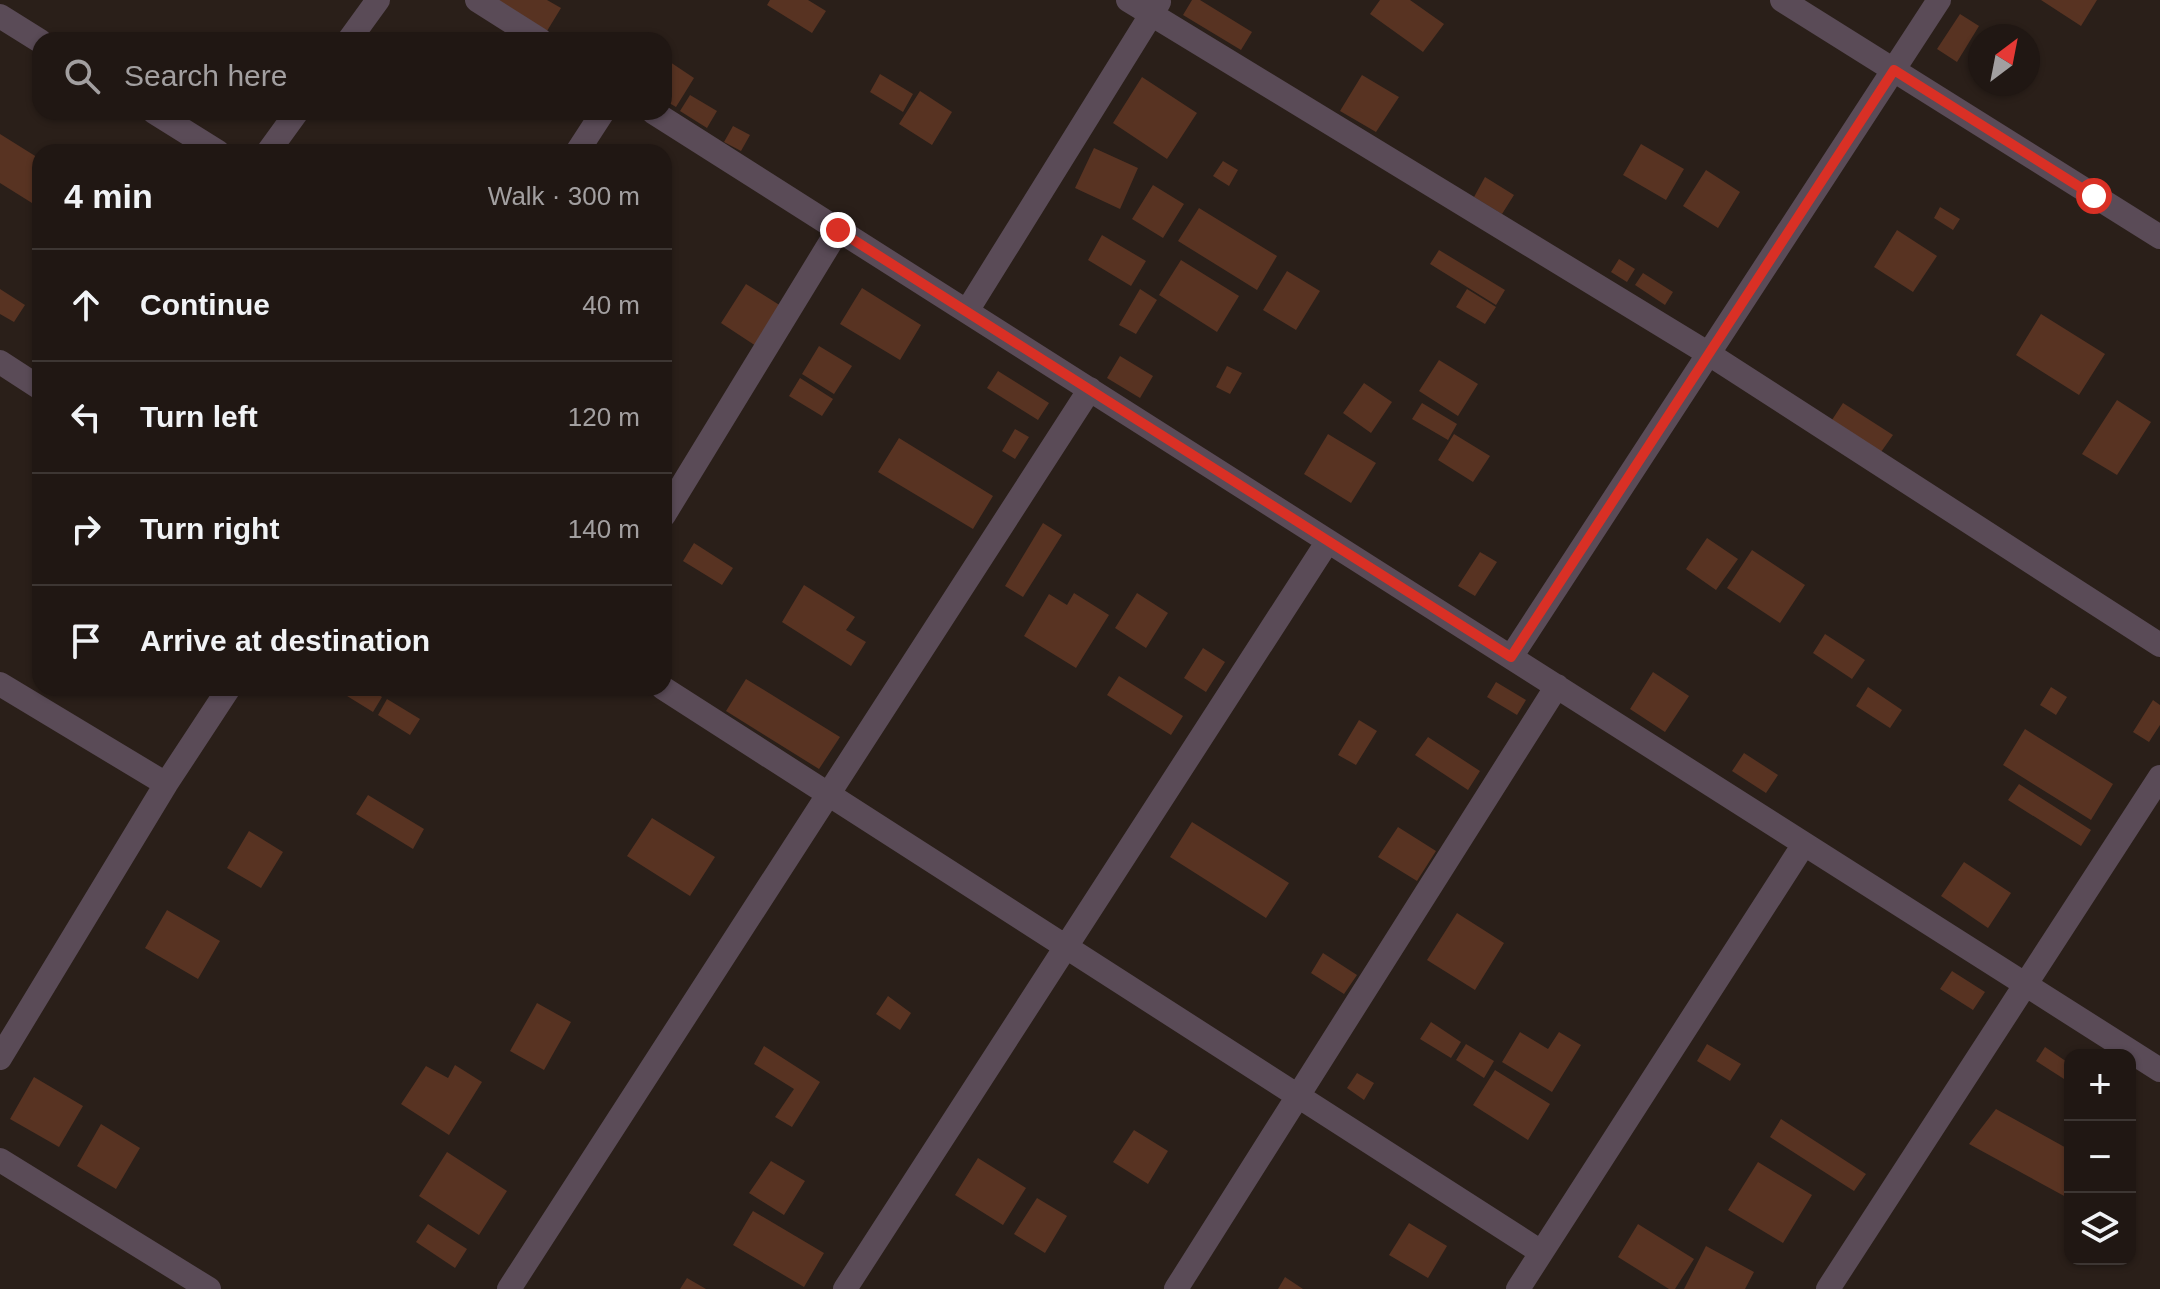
<!DOCTYPE html>
<html lang="en">
<head>
<meta charset="utf-8">
<style>
	body { margin:0; font-family:Arial,sans-serif; background:#2d2421; color:#f1f3f6 }
	.controls { position:absolute; right:24px; bottom:24px; display:grid; overflow:hidden; border-radius:16px; box-shadow:0 2px 6px #0004 }
	.controls button { width:72px; height:72px; display:grid; place-items:center; padding:0; border:0; border-bottom:2px solid #3d3633; background:#201713; color:#f1f3f6; font:40px sans-serif }
	.compass { position:absolute; left:1968px; top:24px; width:72px; height:72px; border-radius:50%; background:#201713; box-shadow:0 2px 6px #0004; rotate:32deg }
	.stop { position:absolute; width:24px; height:24px; margin:-18px; border:6px solid #d93025; border-radius:50%; background:#fff }
	.stop.end { background:#d93025; border-color:#fff; box-shadow:0 2px 8px #0008 }
	.list { margin:0; padding:0; list-style:none }
	h2 { display:flex; justify-content:space-between; align-items:center; height:104px; margin:0; padding:0 32px; font-size:34px }
	h2 small { font-size:26px; font-weight:400; color:#a29fa0 }
	.list li { display:grid; grid-template-columns:52px 1fr auto; gap:24px; align-items:center; box-sizing:border-box; height:112px; padding:0 32px; border-top:2px solid #3d3633 }
	.list b { display:block; font-size:30px; white-space:nowrap }
	.list em { font-size:26px; font-style:normal; color:#a29fa0 }
	.icon { flex:none; width:44px; height:44px; fill:none; stroke:currentColor; stroke-width:2; stroke-linecap:round; stroke-linejoin:round }
	.map { position:relative; flex:none; width:2160px; height:1289px; overflow:hidden }
	.search { position:absolute; background:#201713; box-shadow:0 2px 6px #0004; left:32px; top:32px; width:640px; height:88px; display:flex; align-items:center; gap:20px; box-sizing:border-box; padding:0 28px; border-radius:24px; color:#a29fa0; font-size:30px }
	.panel { position:absolute; background:#201713; box-shadow:0 2px 6px #0004; left:32px; top:144px; width:640px; height:552px; border-radius:24px }
	.map>svg:first-child { display:block }
	.building { fill:#583322 }
	.lines { fill:none; stroke-linecap:round; stroke-linejoin:round }
	.street { stroke:#5a4b57; stroke-width:24 }
	.route { stroke:#d93025; stroke-width:10 }
</style>
</head>
<body>
<div class="map">
<svg width="2160" height="1289" viewBox="0 0 2160 1289">
	<rect width="100%" height="100%" fill="#2a1f19"/>
	<!-- building -->
	<path class="building" d="M497 0H547L561 8 547 31Z
		M770 0H808L826 11 812 33 767 5Z
		M1192 0H1200L1252 32 1241 50 1183 15Z
		M1380 0H1410L1444 24 1423 52 1370 14Z
		M2041 0H2097L2081 26Z
		M1960 14 1979 26 1957 62 1937 49Z
		M667 60 694 78 676 107 664 100V65Z
		M880 74 913 94 903 112 870 92Z
		M1362 75 1399 97 1376 132 1340 111Z
		M1142 77 1197 113 1167 159 1113 123Z
		M920 91 952 112 932 145 899 124Z
		M690 95 717 111 707 128 680 111Z
		M733 126 750 135 741 151 724 142Z
		M0 134 40 159V208L0 183Z
		M1641 144 1684 169 1666 200 1623 175Z
		M1094 148 1138 168 1120 209 1075 188Z
		M1223 161 1238 170 1229 186 1213 176Z
		M1706 170 1740 192 1718 228 1683 206Z
		M1485 177 1514 195 1502 214 1474 197Z
		M1153 185 1184 204 1163 238 1132 219Z
		M1940 207 1960 219 1953 230 1934 218Z
		M1199 208 1277 256 1257 290 1178 241Z
		M1897 230 1937 256 1913 292 1874 267Z
		M1102 235 1146 261 1131 286 1088 260Z
		M1439 250 1505 290 1496 305 1430 264Z
		M1619 259 1635 269 1627 282 1611 272Z
		M1181 260 1239 296 1217 332 1159 295Z
		M1287 271 1320 291 1296 330 1263 310Z
		M1643 273 1673 292 1665 305 1635 285Z
		M746 284 781 306 756 346 721 323Z
		M862 288 921 325 900 360 840 324Z
		M0 289 25 305 14 322 0 314Z
		M1140 289 1157 300 1136 334 1119 325Z
		M1467 289 1496 307 1485 324 1456 307Z
		M2041 314 2105 354 2079 395 2016 355Z
		M819 346 852 366 834 394 802 374Z
		M1120 356 1153 376 1140 398 1107 378Z
		M1439 360 1478 384 1458 416 1419 391Z
		M1227 366 1242 373 1230 394 1216 387Z
		M998 371 1049 403 1038 420 987 388Z
		M800 378 833 399 822 416 789 396Z
		M1364 383 1392 402 1371 433 1343 413Z
		M2117 400 2151 422 2117 475 2082 454Z
		M1422 403 1457 424 1448 440 1412 419Z
		M1843 403 1893 435 1881 452 1832 420Z
		M1015 429 1029 437 1015 459 1002 451Z
		M1328 434 1376 463 1351 503 1304 474Z
		M1454 434 1490 456 1473 482 1438 460Z
		M899 438 993 496 973 529 878 472Z
		M1043 523 1062 535 1023 597 1005 586Z
		M1707 538 1738 559 1716 590 1686 569Z
		M694 543 733 568 722 585 683 561Z
		M1752 550 1805 585 1780 623 1727 588Z
		M1480 552 1497 562 1475 596 1458 586Z
		M804 585 855 617 846 630 866 642 851 666 782 622Z
		M1074 593 1109 615 1076 668 1024 636 1049 594 1067 605Z
		M1137 593 1168 613 1146 648 1115 628Z
		M1825 634 1865 660 1852 679 1813 653Z
		M1203 648 1225 662 1206 692 1184 678Z
		M1653 672 1689 696 1665 732 1630 709Z
		M1119 676 1183 716 1171 735 1107 695Z
		M746 679 840 737 819 769 726 711Z
		M1496 682 1526 700 1517 715 1487 697Z
		M1868 687 1902 710 1890 728 1856 706Z
		M2051 687 2067 697 2056 715 2040 705Z
		M341 688H369L382 697 373 712 339 691Z
		M387 699 420 719 410 735 378 715Z
		M2153 700 2160 705V725L2149 742 2133 732Z
		M1359 720 1377 731 1356 765 1338 755Z
		M2025 729 2113 784 2091 820 2003 765Z
		M1428 737 1480 771 1468 790 1415 755Z
		M1744 753 1778 775 1766 793 1732 771Z
		M2019 784 2091 830 2081 846 2008 800Z
		M368 795 424 829 413 849 356 814Z
		M652 818 715 857 690 896 627 856Z
		M1192 822 1289 883 1266 918 1170 857Z
		M1398 827 1436 851 1417 881 1378 857Z
		M249 831 283 852 261 888 227 868Z
		M1964 862 2011 893 1988 928 1941 896Z
		M167 910 220 941 198 979 145 948Z
		M1457 913 1504 943 1475 990 1427 960Z
		M1323 953 1357 975 1344 994 1311 973Z
		M1952 971 1985 992 1973 1010 1940 989Z
		M888 996 911 1013 900 1030 876 1014Z
		M537 1003 571 1022 544 1070 510 1051Z
		M1431 1022 1461 1042 1451 1058 1420 1039Z
		M1520 1032 1548 1049 1559 1032 1581 1045 1552 1092 1502 1062Z
		M1466 1044 1494 1061 1484 1078 1456 1060Z
		M1707 1044 1741 1064 1730 1081 1697 1061Z
		M764 1046 820 1082 792 1127 775 1117 794 1089 754 1064Z
		M2045 1047 2070 1064V1071L2064 1079 2036 1061Z
		M455 1065 482 1082 449 1135 401 1104 426 1066 448 1078Z
		M1495 1070 1550 1104 1528 1140 1473 1105Z
		M1357 1073 1374 1083 1364 1100 1347 1088Z
		M34 1077 83 1106 59 1147 10 1119Z
		M1996 1109 2070 1150V1190L2066 1197 1969 1144Z
		M1781 1119 1866 1174 1854 1191 1770 1137Z
		M101 1124 140 1148 116 1189 77 1166Z
		M1134 1130 1168 1151 1148 1184 1113 1162Z
		M447 1152 507 1191 479 1235 419 1196Z
		M978 1158 1026 1188 1003 1225 955 1195Z
		M771 1161 805 1181 784 1215 749 1193Z
		M1758 1162 1812 1195 1783 1243 1728 1210Z
		M1037 1198 1067 1216 1045 1253 1014 1234Z
		M753 1211 824 1253 804 1287 733 1245Z
		M1409 1223 1447 1246 1428 1278 1389 1255Z
		M428 1224 467 1249 455 1268 416 1242Z
		M1638 1224 1694 1259 1675 1289H1669L1618 1257Z
		M1706 1246 1754 1272 1745 1289H1684Z
		M1285 1277 1303 1289H1278Z
		M687 1278 706 1289H680Z"/>
	<g class="lines">
		<!-- street -->
		<path class="street" d="M477 0 540 40
			M1128 0 1709 354 2160 645
			M1782 0 2160 237
			M0 16 40 41
			M349 40 378 0
			M154 112 218 152
			M653 112 2160 1070
			M268 152 297 112
			M577 152 603 112
			M967 311 1159 2
			M0 362 40 388
			M664 515 838 230
			M1511 657 1939 0
			M0 684 166 784
			M663 688 1541 1252
			M0 1058 166 784 229 688
			M0 1160 209 1289
			M509 1289 1090 389
			M845 1289 1328 541
			M1176 1289 1557 686
			M1518 1289 1804 844
			M1828 1289 2160 777"/>
	</g>
	<g class="lines">
		<!-- route -->
		<path class="route" d="M838 230 1511 657 1894 70 2094 196"/>
	</g>
</svg>
<div class="controls">
<button>+</button>
<button>−</button>
<button><svg class="icon" aria-label="layers" viewBox="0 0 24 24"><path d="M12 4l9 5-9 5-9-5zM3 14l9 5 9-5"/></svg></button>
</div>
<svg class="compass" viewBox="-18 -18 36 36"><path d="M0-13l5 13h-10z" fill="#e53935"/><path d="M0 13l5-13h-10z" fill="#a29fa0"/></svg>
<div class="stop" style="left:2094px;top:196px"></div>
<div class="stop end" style="left:838px;top:230px"></div>
<div class="search"><svg class="icon" aria-label="search" viewBox="0 0 24 24"><circle cx="10" cy="10" r="6"/><path d="M15 15l6 6"/></svg>Search here</div>
<section class="panel">
<h2>4 min<small>Walk · 300 m</small></h2>
<ul class="list">
<li><svg class="icon" aria-label="ahead" viewBox="0 0 24 24"><path d="M12 20V5M6 11l6-6 6 6"/></svg><div><b>Continue</b></div><em>40 m</em></li>
<li><svg class="icon" aria-label="left" viewBox="0 0 24 24"><path d="M17 20v-9H6M10 6l-5 5 5 5"/></svg><div><b>Turn left</b></div><em>120 m</em></li>
<li><svg class="icon" aria-label="right" viewBox="0 0 24 24"><path d="M7 20v-9h11M14 6l5 5-5 5"/></svg><div><b>Turn right</b></div><em>140 m</em></li>
<li><svg class="icon" aria-label="arrive" viewBox="0 0 24 24"><path d="M6 21V4h12l-3 4 3 4H6"/></svg><div><b>Arrive at destination</b></div></li>
</ul>
</section>
</div>
</body>
</html>
